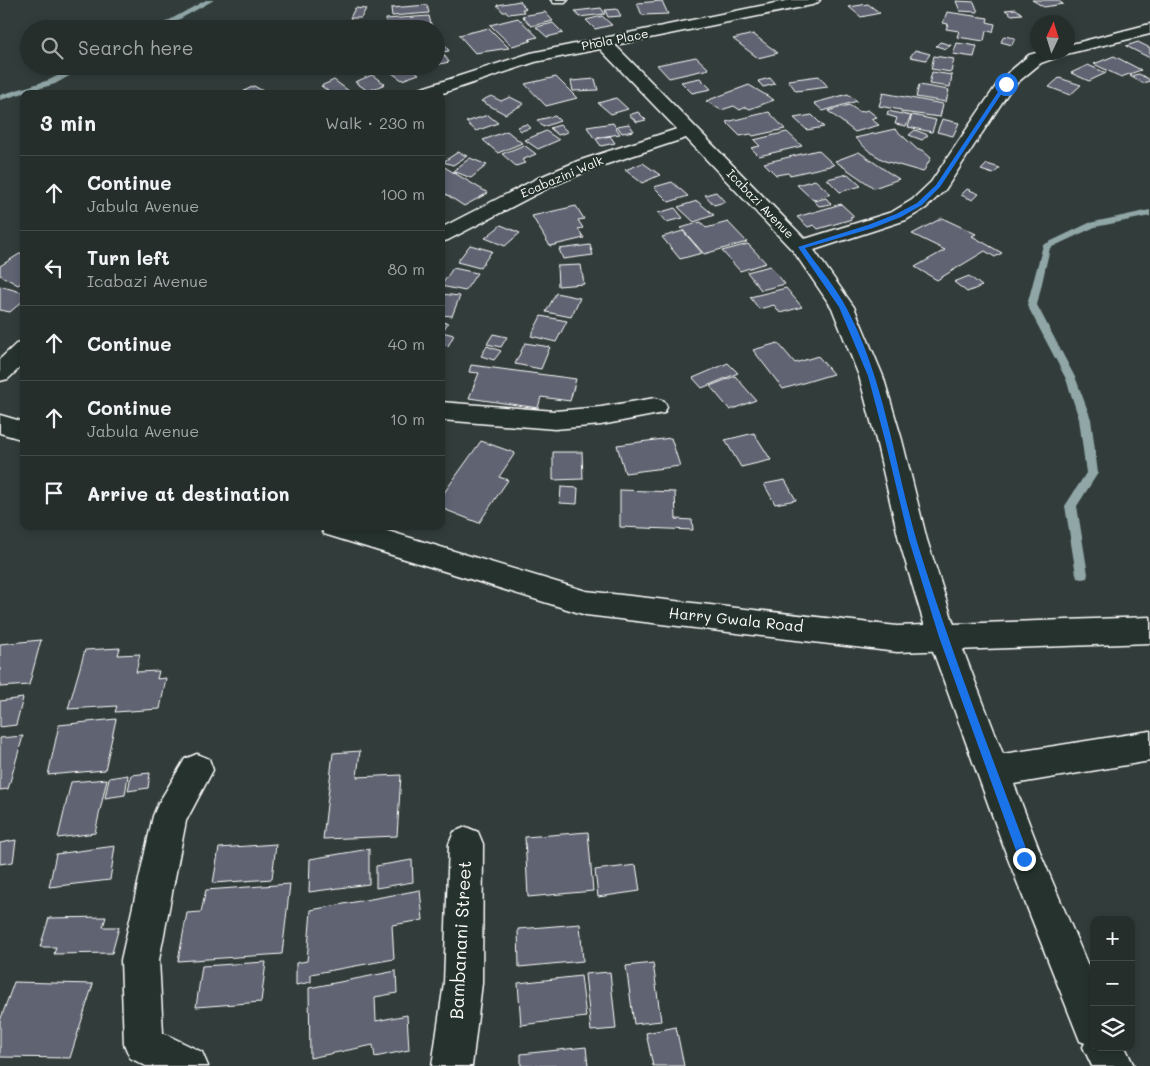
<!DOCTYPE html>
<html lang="en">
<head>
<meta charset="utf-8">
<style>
	body { margin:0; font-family:Mali,sans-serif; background:#2e3634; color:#f1f3f6 }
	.controls { position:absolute; right:15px; bottom:15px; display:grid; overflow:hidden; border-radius:10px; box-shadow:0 2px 8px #0003 }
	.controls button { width:45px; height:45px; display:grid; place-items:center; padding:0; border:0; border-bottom:1px solid #424a48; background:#262e2c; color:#f1f3f6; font:25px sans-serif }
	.compass { position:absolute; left:1030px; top:15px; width:45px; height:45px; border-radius:50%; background:#262e2c; box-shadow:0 2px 8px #0003; rotate:4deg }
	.stop { position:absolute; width:15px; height:15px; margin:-11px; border:4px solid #1a73e8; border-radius:50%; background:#fff }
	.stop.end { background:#1a73e8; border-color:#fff; box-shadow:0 1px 5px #0008 }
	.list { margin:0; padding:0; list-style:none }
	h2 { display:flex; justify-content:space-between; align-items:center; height:65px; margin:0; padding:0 20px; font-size:21px }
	h2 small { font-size:16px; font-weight:400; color:#a4a8a9 }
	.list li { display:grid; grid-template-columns:32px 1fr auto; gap:15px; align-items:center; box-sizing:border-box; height:75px; padding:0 20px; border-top:1px solid #424a48 }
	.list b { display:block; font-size:19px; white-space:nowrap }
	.list p { margin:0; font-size:16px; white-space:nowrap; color:#a4a8a9 }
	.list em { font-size:16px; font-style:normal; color:#a4a8a9 }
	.icon { flex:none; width:28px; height:28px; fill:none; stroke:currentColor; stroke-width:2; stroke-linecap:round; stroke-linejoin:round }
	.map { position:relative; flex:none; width:1150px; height:1066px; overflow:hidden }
	.search { position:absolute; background:#262e2c; box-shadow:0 2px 8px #0003; left:20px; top:20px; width:425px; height:55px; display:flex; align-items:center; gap:12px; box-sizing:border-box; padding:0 18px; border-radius:28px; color:#a4a8a9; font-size:19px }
	.panel { position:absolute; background:#262e2c; box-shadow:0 2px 8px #0003; left:20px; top:90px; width:425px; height:440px; border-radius:10px }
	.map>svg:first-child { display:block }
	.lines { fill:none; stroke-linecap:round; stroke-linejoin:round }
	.stream { fill:#90a6a7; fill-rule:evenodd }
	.building { fill:#606472; stroke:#fff }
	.minor-casing { stroke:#fff; stroke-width:3 }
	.major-casing { stroke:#fff; stroke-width:3 }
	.minor { fill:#26332d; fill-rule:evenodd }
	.major { fill:#26332d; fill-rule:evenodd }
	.route { fill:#1a73e8 }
	.labels { text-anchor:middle; stroke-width:4; stroke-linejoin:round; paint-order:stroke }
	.far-street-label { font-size:12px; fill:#fff; stroke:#26332d }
	.street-label { font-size:15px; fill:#fff; stroke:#26332d }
	.near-street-label { font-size:18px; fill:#fff; stroke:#26332d }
</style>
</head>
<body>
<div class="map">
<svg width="1150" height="1066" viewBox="0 0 1150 1066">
	<rect width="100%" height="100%" fill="#323d3b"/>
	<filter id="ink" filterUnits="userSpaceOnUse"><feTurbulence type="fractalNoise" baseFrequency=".02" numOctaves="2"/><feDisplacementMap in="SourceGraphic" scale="10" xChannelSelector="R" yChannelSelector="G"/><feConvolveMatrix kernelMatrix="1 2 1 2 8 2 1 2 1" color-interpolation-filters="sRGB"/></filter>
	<g filter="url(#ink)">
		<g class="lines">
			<!-- stream -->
			<path class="stream" d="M206 0H214L162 29H153Z
				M77 66H87L55 84 0 100V95L49 80Z
				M1150 210V216L1095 227 1050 248 1037 305 1076 379 1091 419 1098 473 1077 506 1088 574 1087 578 1082 579 1077 578 1076 574 1065 506 1086 473 1079 419 1066 379 1027 305 1043 245 1089 223Z"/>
		</g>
		<!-- building -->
		<path class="building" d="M1032 0H1057L1063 4 1044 7Z
			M520 1 526 9H522L524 12 509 14 507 12H503L497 5Z
			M662 1 668 14 642 15 637 3Z
			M956 1 974 2 978 12 960 11Z
			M868 4 880 13 861 17 849 7Z
			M427 5 429 13 392 16 391 8Z
			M355 8 366 9 361 18H350Z
			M601 8 605 14 579 17 575 11Z
			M617 9 621 16 608 17 605 10Z
			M1016 9 1022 14 1012 15 1005 10Z
			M545 12 553 21 531 26 522 16Z
			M947 12 988 18 987 22 995 24 993 32 986 31 984 41 957 37 959 31 946 29 948 24 943 23Z
			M429 16 432 28 387 29 386 19Z
			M602 16 612 25 595 29 586 20Z
			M518 18 538 37 529 39 531 41 512 46 490 25Z
			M553 23 563 33 547 37 536 27Z
			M489 28 509 48 475 53 459 35Z
			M753 34 778 53 758 58 733 39Z
			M1004 36 1015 38 1012 45 1001 42Z
			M940 42 951 45 946 49 936 46Z
			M1138 42 1150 48V58L1126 46Z
			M957 43 977 46 974 57 953 54Z
			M445 45 449 51 442 52 449 62 436 65V47Z
			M915 50 930 54 926 60 910 57Z
			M934 56 954 59 951 72 931 69Z
			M1114 56 1141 70 1121 77 1094 64Z
			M696 57 709 69 669 78 657 65Z
			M1088 65 1106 73 1089 81 1071 73Z
			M402 66H409L419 74 402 80 389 71Z
			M932 72 952 75 950 87 929 84Z
			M1139 74 1150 80V81L1142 83 1130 76Z
			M372 75 385 84 368 91 355 82Z
			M819 76 828 87 796 91 788 80Z
			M556 77 577 98 546 106 525 84Z
			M700 78 711 89 692 93 681 82Z
			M770 78 775 84 763 87 758 81Z
			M1059 78 1081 85 1070 95 1049 87Z
			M595 79 598 90 573 91 571 81Z
			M334 80 353 94H320L328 91 321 86Z
			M749 85 774 100 750 109 746 107 740 110 734 106 721 110 706 101Z
			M919 85 949 90 946 102 916 97Z
			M254 86 263 91 257 94 244 91Z
			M883 93 943 104 940 117 901 112V110L879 106Z
			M848 94 857 101 823 111 814 103Z
			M491 96 501 101 510 97 524 104 505 114 481 101Z
			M616 98 628 109 611 114 598 103Z
			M849 105 860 112 868 110 877 117 871 119 879 125 855 132 828 111Z
			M888 111 911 116 906 126 895 124 897 118 887 115Z
			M638 112 646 120 637 122 629 115Z
			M769 112 785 129 753 136 751 134 740 136 726 122Z
			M488 115 498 123 476 131 466 122Z
			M812 115 824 127 807 130 794 118Z
			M912 115 936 120 932 132 908 127Z
			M555 116 560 121 543 127 537 120Z
			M942 119 959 123 953 136 937 132Z
			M613 123 620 134 594 138 587 127Z
			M527 124 531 128 521 131 517 127Z
			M629 124 634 131 622 133 617 126Z
			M560 125 568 132 558 135 550 128Z
			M895 129 918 150H922L931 158 923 172 885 161 870 152 855 138Z
			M915 130 928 135 922 140 909 135Z
			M507 131 522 143 498 153 483 140Z
			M546 131 559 140 538 149 525 140Z
			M787 132 802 146 759 156 751 148 760 146 754 140Z
			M610 136 615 143 601 146 596 139Z
			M524 145 536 154 522 160 525 163 516 166 502 154Z
			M818 150 834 165 790 175 788 173 776 175 764 163Z
			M458 152 467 156 453 165 443 162Z
			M859 152 888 172 899 179 874 188 835 161Z
			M470 158 487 165 471 178 453 171Z
			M643 163 660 175 642 183 625 170Z
			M987 164 1000 168 993 174 981 170Z
			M441 165 488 193 464 206 441 191Z
			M848 174 861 186 840 192 827 179Z
			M815 180 831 194 813 200 797 185Z
			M672 182 688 196 669 202 654 187Z
			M967 189 979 194 973 200 961 195Z
			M716 192 725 202 714 205 705 195Z
			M826 198 831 204 819 206 814 201Z
			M697 201 714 215 694 222 678 207Z
			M841 204 854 216 850 217 852 219 818 229 814 225 808 227 797 217Z
			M576 206 584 219 578 220 583 228 578 229 584 238 550 246 532 216Z
			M675 208 683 218 666 222 658 213Z
			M942 218 976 234 972 236 1002 253 995 257 985 251 937 280 915 267 945 250 912 234Z
			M701 222 706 228 728 222 747 242 704 254 681 228Z
			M501 225 520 233 505 246 485 238Z
			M683 231 702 253 680 259 662 237Z
			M748 244 766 263 740 271 722 251Z
			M470 245 492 251 480 268 457 262Z
			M590 245 593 255 563 259 559 249Z
			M21 253 24 255V281L18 285 0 275V266Z
			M581 265 584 284 558 286 557 266Z
			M770 266 785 284 761 290 747 272Z
			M453 268 477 273 465 291 441 286Z
			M969 276 982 286 967 292 954 282Z
			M0 286 24 293V300L10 312 0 310Z
			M786 288 802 307 780 313 774 305 759 309 750 297Z
			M556 293 580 298 571 317 546 312Z
			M441 294 460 296 452 316 441 315Z
			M541 316 567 321 556 342 531 336Z
			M441 322 448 323 442 332 454 335 448 346 441 344Z
			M493 334 507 337 501 347 487 344Z
			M525 343 550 347 541 369 515 364Z
			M778 343 795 363 818 356 833 374 783 389 753 350Z
			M487 346 501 351 494 360 481 356Z
			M728 363 738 373 702 388 693 378Z
			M471 365 576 379 570 401 541 397 538 408 469 398 479 373 469 372Z
			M735 376 756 400 730 410 710 386Z
			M754 433 771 460 741 467 725 440Z
			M671 438 680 466 625 473 617 445Z
			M481 441 515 453 499 477 508 480 479 523 441 508V497Z
			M553 452H582L583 479 553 480Z
			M785 480 796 500 775 504 764 484Z
			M561 487 578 488 577 504 560 503Z
			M620 490 675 492 676 519 692 520 693 530 620 527Z
			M41 640 29 685 0 687V644Z
			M120 648 118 655 140 654 136 672 159 671 157 679 166 678 160 709 115 712 117 706 68 709 85 650Z
			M23 698 16 725 0 727V701Z
			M116 719 105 770 48 775 59 725Z
			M23 736 8 789 0 790V738Z
			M360 751 357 777 401 775 397 836 323 839 333 753Z
			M150 773 148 788 128 791 131 775Z
			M128 775 125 795 105 798 109 778Z
			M107 779 95 833 58 838 71 782Z
			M588 832 593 891 528 897 525 837Z
			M16 840 13 862 0 864V843Z
			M276 844 272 879 213 883 219 848Z
			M115 846 110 880 49 887 56 854Z
			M369 849V884L309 892 310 859Z
			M412 860 413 882 376 888V866Z
			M636 865 640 891 598 897 595 870Z
			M290 884 282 954 178 961 187 913 201 912 206 890Z
			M420 890 423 920 392 925 394 959 311 974V982L296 985V963L307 961 311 910Z
			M106 917 103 927H119L112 953 54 954 56 947H40L49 918Z
			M580 924 583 961 519 967 518 929Z
			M266 962 261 1002 196 1007 202 966Z
			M653 963 661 1021 634 1024 626 966Z
			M396 971 397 993 375 997 376 1021 407 1015 409 1050 375 1057 373 1045 310 1058 309 988Z
			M610 972 616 1029 591 1031 585 974Z
			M581 976 586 1017 521 1025 518 983Z
			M14 982 93 984 70 1058 0 1057V1021Z
			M676 1027 684 1066H653L646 1033Z
			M586 1047 588 1066H521V1054Z"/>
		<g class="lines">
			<!-- minor casing -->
			<g class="minor-casing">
				<path id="minor" d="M551 0H568L565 3H554Z
					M790 0H820L817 3 812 5 615 45 805 239 892 212 912 200 931 182 1000 80 1029 55 1039 52H1068V45L1150 24V34L1066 54 1041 63 1012 87 945 190 926 208 906 220 814 250 854 307 883 376 902 440 927 540 958 637 1003 754 1150 731V761L1014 784 1042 857 1094 980V1047H1125L1134 1066H1092L1083 1047 1085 1043 1080 1041 1008 859 928 637 899 540 876 440 859 376 832 308 794 252 686 138 592 169 552 186 448 240 441 242V228L538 178 578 161 677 129 600 49 535 62 440 94H413L416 90 531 53Z
					M24 342V364L8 379 0 381V359L16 344Z
					M655 398 664 401 667 407 664 413 601 425 555 429 441 420V402L555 411 601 407Z
					M197 754 209 759 213 770 186 821 159 960 163 1033 202 1052 208 1066H146L130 1058 124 1044 121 960 153 816 158 804 185 759Z
					M466 827 478 832 483 844 482 983 472 1066H432L444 983 449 844 454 832Z"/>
			</g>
			<!-- major casing -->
			<g class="major-casing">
				<path id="major" d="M0 415 24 422V440L0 433Z
					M320 526H371L586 591 897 626 1150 617V643L897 652 586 615 324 534Z"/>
			</g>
			<!-- minor -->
			<use href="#minor" class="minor"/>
			<!-- major -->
			<use href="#major" class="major"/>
		</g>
	</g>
	<!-- route -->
	<path class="route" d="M1004 83 1008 84 940 187 922 205 901 217 873 228 805 248C818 267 835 286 846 307 885 380 894 463 917 542 950 649 991 754 1030 859L1028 863 1024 864 1021 863 1019 859 939 637 909 540 885 440 868 376 839 307 798 247 868 225 896 214 917 203 936 185Z"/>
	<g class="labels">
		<!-- far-street labels -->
		<g class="far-street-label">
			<text transform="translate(615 40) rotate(-11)" y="4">Phola Place</text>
			<text transform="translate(562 177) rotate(-23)" y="4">Ecabazini Walk</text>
			<text transform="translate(760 204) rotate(46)" y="4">Icabazi Avenue</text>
		</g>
		<!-- street labels -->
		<g class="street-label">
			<text transform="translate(736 620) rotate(6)" y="5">Harry Gwala Road</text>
		</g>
		<!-- near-street labels -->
		<g class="near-street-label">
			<text transform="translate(461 940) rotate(-87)" y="6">Bambanani Street</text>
		</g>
	</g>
</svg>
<div class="controls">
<button>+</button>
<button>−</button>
<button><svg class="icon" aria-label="layers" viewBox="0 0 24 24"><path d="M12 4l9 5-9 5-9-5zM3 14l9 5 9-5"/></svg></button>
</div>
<svg class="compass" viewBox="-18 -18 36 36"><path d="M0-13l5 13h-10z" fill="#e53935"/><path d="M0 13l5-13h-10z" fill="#a4a8a9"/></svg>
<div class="stop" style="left:1006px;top:84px"></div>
<div class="stop end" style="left:1024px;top:859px"></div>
<div class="search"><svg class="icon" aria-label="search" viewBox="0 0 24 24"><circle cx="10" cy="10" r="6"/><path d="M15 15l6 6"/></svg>Search here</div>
<section class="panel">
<h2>3 min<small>Walk · 230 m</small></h2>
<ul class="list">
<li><svg class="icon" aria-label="ahead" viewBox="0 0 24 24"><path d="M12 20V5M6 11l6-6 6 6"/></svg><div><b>Continue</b><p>Jabula Avenue</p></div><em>100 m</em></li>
<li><svg class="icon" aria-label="left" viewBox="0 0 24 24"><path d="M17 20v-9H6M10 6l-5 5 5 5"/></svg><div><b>Turn left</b><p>Icabazi Avenue</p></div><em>80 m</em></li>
<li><svg class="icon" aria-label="ahead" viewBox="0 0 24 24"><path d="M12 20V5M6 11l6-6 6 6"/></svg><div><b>Continue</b></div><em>40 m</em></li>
<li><svg class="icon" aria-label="ahead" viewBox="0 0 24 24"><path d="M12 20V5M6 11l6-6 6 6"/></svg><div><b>Continue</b><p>Jabula Avenue</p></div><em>10 m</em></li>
<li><svg class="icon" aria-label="arrive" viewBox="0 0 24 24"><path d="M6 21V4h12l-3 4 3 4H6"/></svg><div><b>Arrive at destination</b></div></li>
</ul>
</section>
</div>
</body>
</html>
